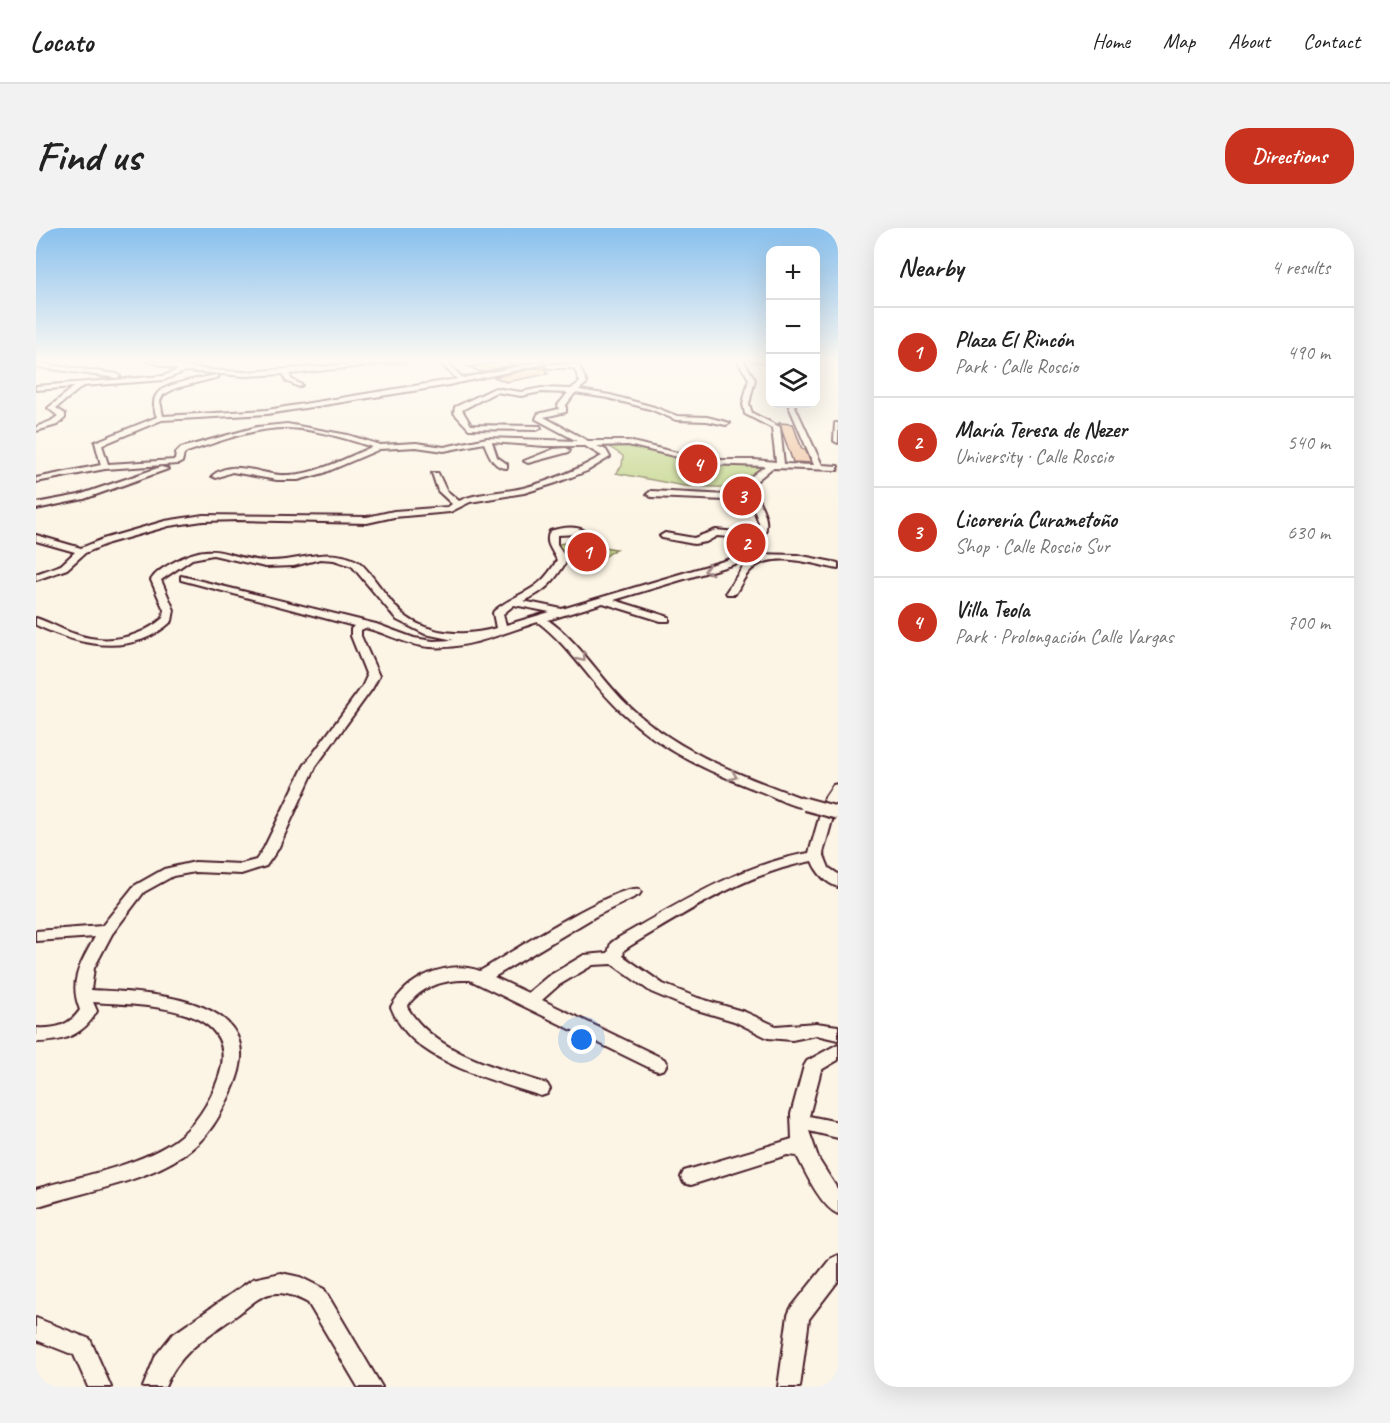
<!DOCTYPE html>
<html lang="en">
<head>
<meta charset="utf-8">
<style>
	body { margin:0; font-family:Caveat,sans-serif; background:#f2f2f2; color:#222 }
	.controls { position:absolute; right:18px; top:18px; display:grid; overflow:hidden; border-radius:12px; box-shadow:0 6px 24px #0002 }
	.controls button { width:54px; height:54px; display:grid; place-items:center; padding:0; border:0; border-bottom:2px solid #e0e0e0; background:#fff; color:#222; font:30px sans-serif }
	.you { position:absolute; left:546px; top:812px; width:21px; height:21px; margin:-15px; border:4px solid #fff; border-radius:50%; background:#1a73e8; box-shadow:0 0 0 9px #1a73e833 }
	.badge { display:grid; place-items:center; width:39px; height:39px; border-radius:50%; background:#c8321e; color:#fff; font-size:20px; font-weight:700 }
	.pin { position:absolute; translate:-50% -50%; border:3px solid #fff; box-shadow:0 2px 6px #0006 }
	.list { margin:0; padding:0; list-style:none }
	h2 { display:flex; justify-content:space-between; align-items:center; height:78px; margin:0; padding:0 24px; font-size:26px }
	h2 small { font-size:20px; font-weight:400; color:#767676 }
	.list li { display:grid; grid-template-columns:39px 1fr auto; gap:18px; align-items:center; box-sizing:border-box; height:90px; padding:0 24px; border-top:2px solid #e0e0e0 }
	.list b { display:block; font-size:22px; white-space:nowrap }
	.list p { margin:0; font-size:20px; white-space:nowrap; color:#767676 }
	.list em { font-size:20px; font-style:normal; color:#767676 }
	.icon { flex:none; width:33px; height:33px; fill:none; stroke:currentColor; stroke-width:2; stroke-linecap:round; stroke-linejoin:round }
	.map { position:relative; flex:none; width:802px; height:1159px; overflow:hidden; border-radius:24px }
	header { display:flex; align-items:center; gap:36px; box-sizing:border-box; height:84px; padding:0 30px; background:#fff; border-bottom:2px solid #e0e0e0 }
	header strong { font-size:28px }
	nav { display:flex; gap:33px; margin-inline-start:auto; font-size:21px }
	.intro { display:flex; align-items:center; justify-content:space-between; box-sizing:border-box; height:144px; padding:0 36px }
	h1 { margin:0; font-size:42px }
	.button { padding:15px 27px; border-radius:24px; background:#c8321e; color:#fff; font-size:21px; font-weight:700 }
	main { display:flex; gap:36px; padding:0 36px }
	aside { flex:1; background:#fff; border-radius:24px; box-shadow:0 6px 24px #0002 }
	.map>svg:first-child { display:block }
	.green { fill:#c2d68b; stroke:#867a5b; stroke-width:1.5 }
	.building { fill:#eec19d; stroke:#4a1f2b; stroke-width:1.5 }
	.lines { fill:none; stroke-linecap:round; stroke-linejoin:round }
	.minor-casing { stroke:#4a1f2b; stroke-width:4 }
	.minor { fill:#fcf5e5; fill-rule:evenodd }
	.minor-bridge-casing { stroke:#4a1f2b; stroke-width:16; stroke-linecap:butt }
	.minor-bridge { stroke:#fcf5e5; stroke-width:12 }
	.oneway { stroke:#a38a88 }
</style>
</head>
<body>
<header>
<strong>Locato</strong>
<nav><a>Home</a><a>Map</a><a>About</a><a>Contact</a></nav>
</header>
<div class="intro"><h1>Find us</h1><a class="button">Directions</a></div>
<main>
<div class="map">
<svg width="802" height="1159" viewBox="0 0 802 1159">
	<rect width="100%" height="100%" fill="#fcf5e5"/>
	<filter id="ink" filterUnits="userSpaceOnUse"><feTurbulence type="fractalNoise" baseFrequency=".0167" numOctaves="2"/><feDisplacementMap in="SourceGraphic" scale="12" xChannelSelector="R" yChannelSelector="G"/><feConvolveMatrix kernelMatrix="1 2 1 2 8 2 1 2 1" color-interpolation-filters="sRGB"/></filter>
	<g filter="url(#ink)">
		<!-- green -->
		<path class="green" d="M573 214 592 215 671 234 734 238 712 260 648 258 580 245 586 238 587 228 572 218Z
			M532 314 580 321 555 338 534 335 520 317Z"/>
		<!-- building -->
		<path class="building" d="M469 133 479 137 445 144 433 139Z
			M499 140H509L512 146 470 154 458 149Z
			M743 195 757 196 766 221H769L775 235 757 234Z"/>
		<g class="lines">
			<!-- minor casing -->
			<g class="minor-casing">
				<path id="minor" d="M108 132 175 142 209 144 381 132 254 146 255 151 266 157 263 159 250 153 248 146 209 148 150 143 128 152 47 158 20 180 29 186V190L21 197 0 203V199L15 193 22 188 12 180 38 159 0 162V158L127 148 142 142Z
					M401 132H408L427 150 513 132H526L408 158 231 186 126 192 66 217 72 236 139 232 140 225 145 220 221 199 251 196 312 207 344 217 380 215 408 219 451 210 541 213 500 191 502 186 523 181 522 177 532 165 505 164 485 168 460 164 426 182 435 197 504 198 505 200 501 202 433 201 418 185 419 179 459 160 485 164 505 160 535 161 544 154 538 140H513L510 138 513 136H540L543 138 551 155 543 162 574 167 618 179 641 188 671 189 694 195 690 197 671 193 640 192 614 181 572 170 539 165 530 177V184L508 189 552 213H592L671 232H719L740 234 736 200 709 186 707 176 713 151 701 132H707L719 151 713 176 716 185 744 199 748 236 778 237 752 176H758L786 237 802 238V242L736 240 719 254 716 260C731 288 738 298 718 326L761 327 802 335V341C776 336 736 322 715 342 708 348 704 359 699 366H691L690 364 707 339 716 332H712L578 372 633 389V393H625L567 375 512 392C546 416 566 454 596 481 647 527 711 550 774 573L776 576 774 579C760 582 739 569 726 564 676 545 626 523 587 485 556 457 536 420 502 394 466 405 424 425 386 418 366 415 348 404 329 400L325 402V408L343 448 336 461 280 538 242 621 230 638 205 646 159 644 137 648 108 664 76 706 58 740 55 762C113 765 238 768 197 860 185 887 172 911 146 928 103 956 48 963 0 979V961C43 948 90 941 130 918 153 905 169 883 179 859 216 776 111 778 57 774L61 783C48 807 27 814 0 814V800C19 801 33 798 44 782 32 753 45 735 59 709L0 713V703L66 698 98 658 128 641 159 634 205 636 220 632 228 620 268 538 326 459 331 448 315 408V401L318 398 145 352V348L340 396 378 410 397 413 418 412 389 406 361 392 316 338 298 332 284 331 258 338 229 339 177 327 156 331 125 352 138 382 136 393C96 430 44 418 0 397V390C13 394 26 402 39 406 69 417 103 411 127 390L128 382 115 352C120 344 127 340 136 335 181 309 190 332 232 333 262 334 292 318 321 333 330 338 338 352 345 360 352 369 360 381 369 388 394 407 431 409 460 400L457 385 458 383C486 361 502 366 521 332 516 321 508 315 514 303 524 300 539 297 549 303L544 306 521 307V317L531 332C519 353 509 364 487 373L526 381 708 327 718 311 681 308 670 314 658 316 626 310 624 308 629 305 658 310 680 302 721 306 723 295 715 273 615 269 611 266 615 263 712 268 708 260 712 251 729 238 671 236 592 217 561 218 570 222 574 229 551 243 520 255 488 265 434 274 414 284 358 289 331 295 203 292 167 293 133 298 73 315 49 325 31 341 0 352V346L25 337 39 324 0 313V307L45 320 67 311 129 293 167 287 331 289 358 283 412 279 416 276 402 263 396 245H402L410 262 423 273C442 264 466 265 487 260 515 253 541 242 566 228L549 218H509L456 214 461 229 471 236V240C457 240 453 226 448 215L408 223 380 219 344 221 288 245 262 252H241L196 244 180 250 176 248C198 229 227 249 252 247 282 246 309 230 336 219 312 211 275 200 250 200 216 200 182 214 151 224L148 226 146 234 142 236 69 241 0 254V250L65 237 59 214 121 189C118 183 116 172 121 166 129 155 166 150 180 147L183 149 140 160 127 167 124 173 127 188 231 182 421 151ZM478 377 514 384 470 397 467 386Z
					M714 132H734V135Z
					M0 135 81 146 84 148 81 150 0 139Z
					M799 195H802V215L798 213Z
					M530 220 534 222 533 224 492 235 488 233 518 221Z
					M125 239 132 241 48 271 0 281V275L43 267Z
					M802 556V571L787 625 793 640 802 646V659C790 655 781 645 776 633 712 644 649 685 594 718L588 722 587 728 627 756 662 770 709 784 740 798 780 795 802 798V812L780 807 756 812 732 810 698 793 651 779 615 764 576 736 557 737 523 757 506 772 628 831 631 836 628 841 622 843 616 841 434 752C411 751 384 757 371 779 399 826 463 840 511 856L514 861 511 866 505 868C463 854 393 837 366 799 361 793 358 786 355 779 371 750 411 731 444 743 469 728 582 655 603 661L605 664 603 667 560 688 458 749 492 765 511 749 548 727 572 725 575 715 582 710C642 676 705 636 773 625L789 569 797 557Z
					M802 816V832L785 842 773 888 802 894V910L773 903 783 932 802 962V986C785 979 769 944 761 928L751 927 655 957 648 955 645 949 648 943 756 911 755 886 768 838 771 833Z
					M802 1027V1053L773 1091 764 1159H742L752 1087 755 1080 795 1030Z
					M245 1045 264 1049 288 1061 346 1159H322L272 1075C259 1068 243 1061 228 1068 218 1072 209 1081 201 1087 171 1109 144 1123 129 1159H107L120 1127 136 1107 217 1051Z
					M0 1090 54 1111 75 1159H52L38 1127 0 1112Z"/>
			</g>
			<!-- minor -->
			<use href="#minor" class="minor"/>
			<!-- minor-bridge casing -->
			<g class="minor-bridge-casing">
				<path id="minor-bridge" d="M769 576 802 585"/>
			</g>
			<!-- minor-bridge -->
			<use href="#minor-bridge" class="minor-bridge"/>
		</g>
		<!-- one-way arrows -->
		<defs><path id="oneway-chevron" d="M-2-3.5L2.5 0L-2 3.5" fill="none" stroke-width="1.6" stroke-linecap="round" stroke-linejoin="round" transform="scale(1.5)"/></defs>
		<g class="oneway">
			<use href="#oneway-chevron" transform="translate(672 342) rotate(164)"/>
			<use href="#oneway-chevron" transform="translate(546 430) rotate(51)"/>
			<use href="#oneway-chevron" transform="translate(697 548) rotate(22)"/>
		</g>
	</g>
	<!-- sky -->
	<linearGradient id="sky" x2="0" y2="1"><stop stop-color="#88c0ee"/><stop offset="0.45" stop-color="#fefaf3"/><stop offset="1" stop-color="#fefaf3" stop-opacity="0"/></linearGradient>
	<rect width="802" height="294" fill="url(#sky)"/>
</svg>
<div class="controls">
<button>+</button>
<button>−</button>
<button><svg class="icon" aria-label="layers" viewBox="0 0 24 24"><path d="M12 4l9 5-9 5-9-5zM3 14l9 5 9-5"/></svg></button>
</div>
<div class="you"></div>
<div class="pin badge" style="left:551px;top:324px">1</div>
<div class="pin badge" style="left:710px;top:315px">2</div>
<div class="pin badge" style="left:706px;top:268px">3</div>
<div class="pin badge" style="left:662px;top:236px">4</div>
</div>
<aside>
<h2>Nearby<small>4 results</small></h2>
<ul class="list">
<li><span class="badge">1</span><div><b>Plaza El Rincón</b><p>Park · Calle Roscio</p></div><em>490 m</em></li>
<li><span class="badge">2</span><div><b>María Teresa de Nezer</b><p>University · Calle Roscio</p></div><em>540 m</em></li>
<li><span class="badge">3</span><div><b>Licorería Curametoño</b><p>Shop · Calle Roscio Sur</p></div><em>630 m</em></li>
<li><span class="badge">4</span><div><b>Villa Teola</b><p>Park · Prolongación Calle Vargas</p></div><em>700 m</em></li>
</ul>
</aside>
</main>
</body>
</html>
